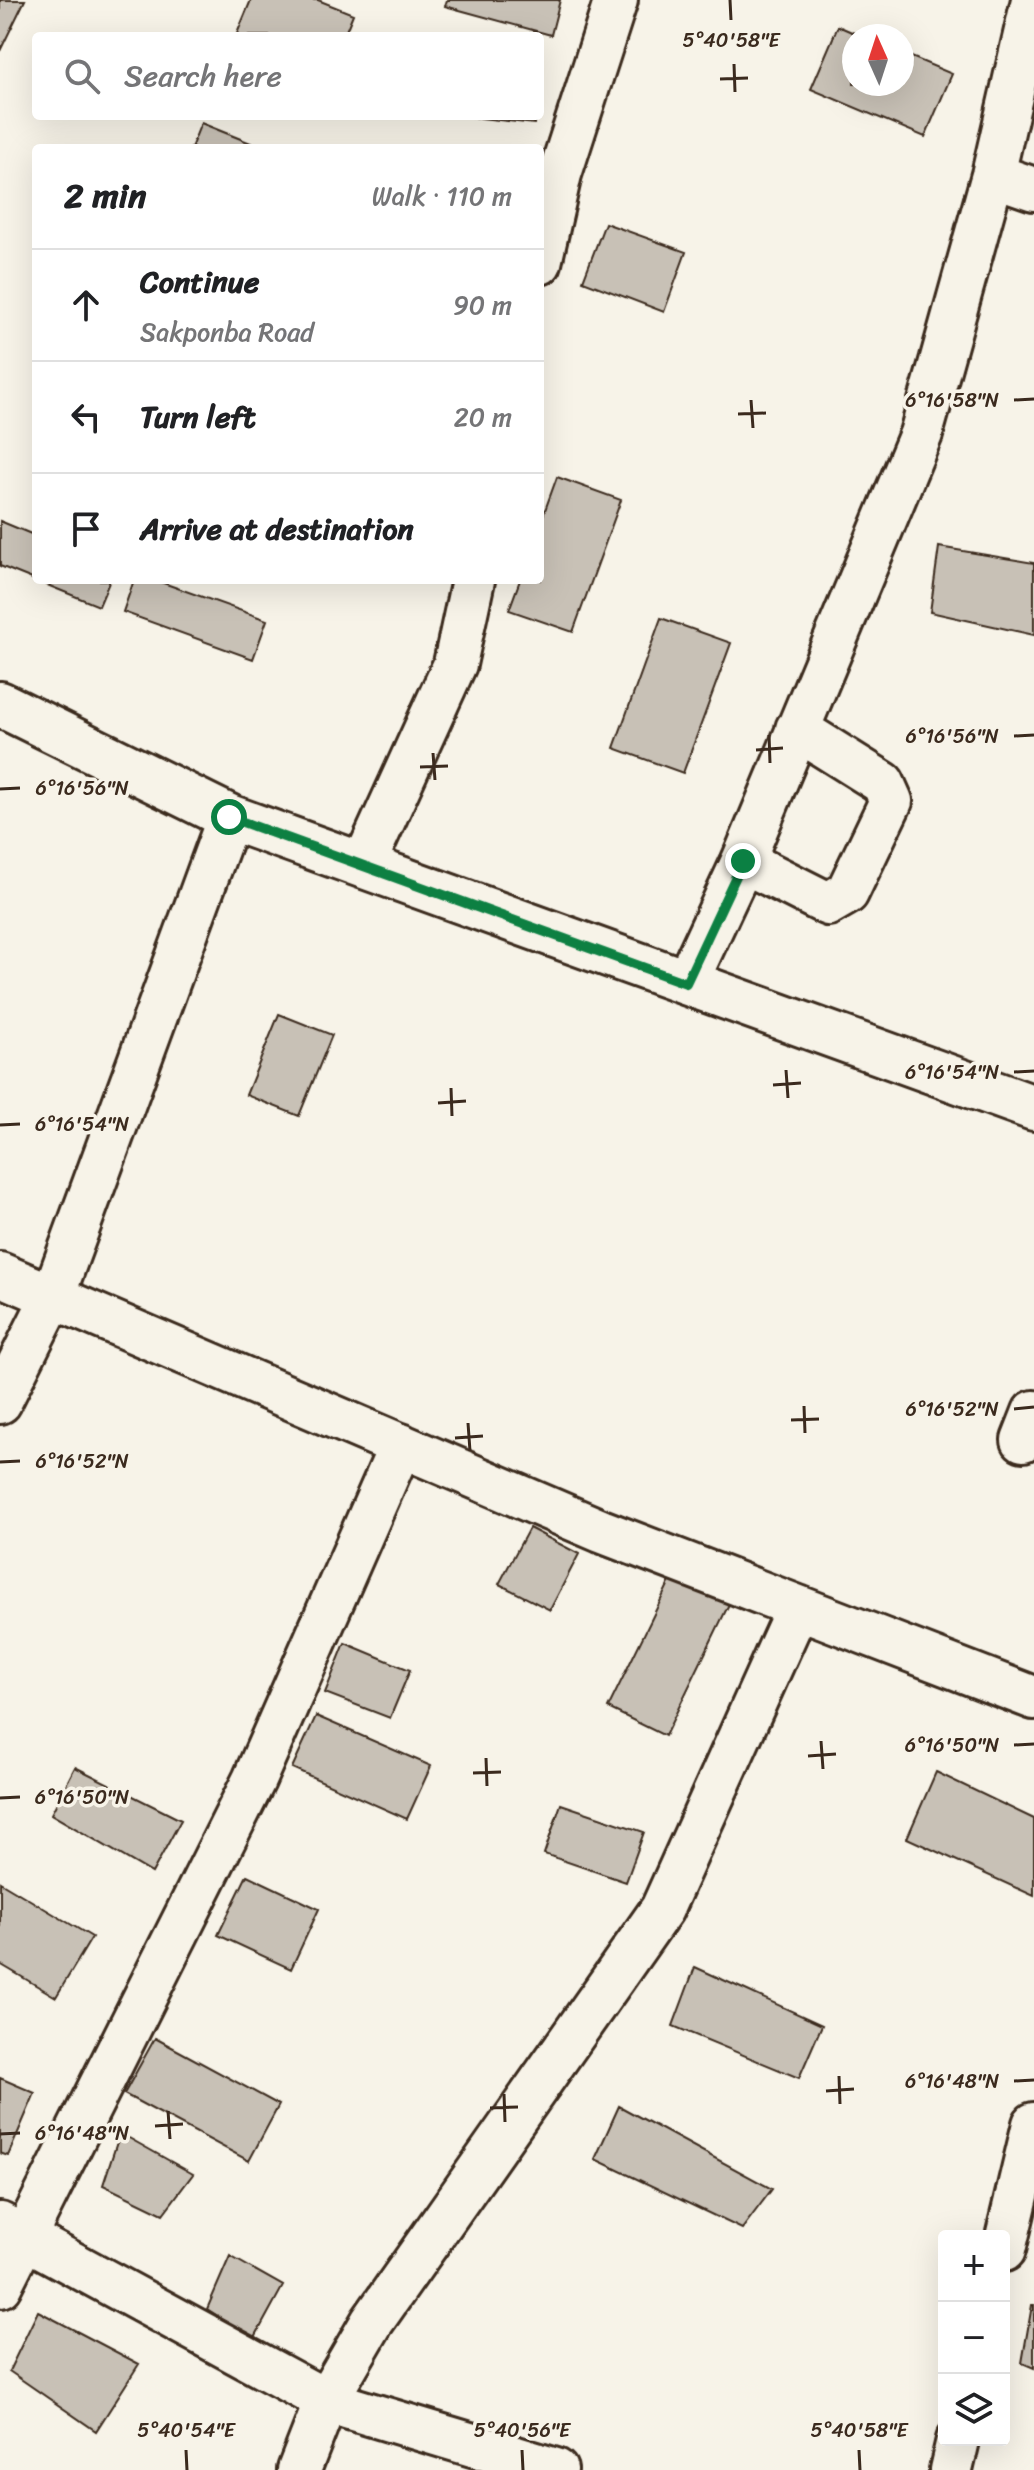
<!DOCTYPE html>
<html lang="en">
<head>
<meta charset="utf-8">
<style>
	body { margin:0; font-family:Sriracha,sans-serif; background:#f6f6f6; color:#202124 }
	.controls { position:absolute; right:24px; bottom:24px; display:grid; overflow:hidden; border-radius:8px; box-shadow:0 8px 32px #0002 }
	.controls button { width:72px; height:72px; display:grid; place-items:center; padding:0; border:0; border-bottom:2px solid #e0e0e0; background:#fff; color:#202124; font:40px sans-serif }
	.compass { position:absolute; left:842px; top:24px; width:72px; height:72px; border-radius:50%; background:#fff; box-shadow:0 8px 32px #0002; rotate:357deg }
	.stop { position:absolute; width:24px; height:24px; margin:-18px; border:6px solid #0b8043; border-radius:50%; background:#fff }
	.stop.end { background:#0b8043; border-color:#fff; box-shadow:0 2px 8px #0008 }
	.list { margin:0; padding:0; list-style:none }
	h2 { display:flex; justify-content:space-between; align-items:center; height:104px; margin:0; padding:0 32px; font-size:34px }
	h2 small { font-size:26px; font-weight:400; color:#757577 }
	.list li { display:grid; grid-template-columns:52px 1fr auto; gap:24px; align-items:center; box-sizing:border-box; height:112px; padding:0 32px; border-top:2px solid #e0e0e0 }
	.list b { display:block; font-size:30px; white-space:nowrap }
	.list p { margin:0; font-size:26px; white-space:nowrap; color:#757577 }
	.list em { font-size:26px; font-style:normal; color:#757577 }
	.icon { flex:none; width:44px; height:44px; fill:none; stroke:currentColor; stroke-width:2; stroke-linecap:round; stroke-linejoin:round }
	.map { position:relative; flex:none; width:1034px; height:2470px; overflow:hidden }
	.search { position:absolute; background:#fff; box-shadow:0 8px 32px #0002; left:32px; top:32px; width:512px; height:88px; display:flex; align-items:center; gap:20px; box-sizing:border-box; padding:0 28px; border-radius:8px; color:#757577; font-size:30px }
	.panel { position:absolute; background:#fff; box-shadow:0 8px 32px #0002; left:32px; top:144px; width:512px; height:440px; border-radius:8px }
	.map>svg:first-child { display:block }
	.building { fill:#c8c1b6; stroke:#3b2a1e; stroke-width:2 }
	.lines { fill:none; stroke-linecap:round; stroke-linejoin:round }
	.minor-casing { stroke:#3b2a1e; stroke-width:48 }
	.major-casing { stroke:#3b2a1e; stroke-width:50 }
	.minor { stroke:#f7f3e8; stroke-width:42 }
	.major { stroke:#f7f3e8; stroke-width:44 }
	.route { stroke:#0b8043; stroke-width:10 }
	.ticks { fill:none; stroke:#3b2a1e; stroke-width:3 }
	.ticks-label { font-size:20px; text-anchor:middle; fill:#3b2a1e; stroke:#f7f3e8; stroke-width:7; stroke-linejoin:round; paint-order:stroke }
</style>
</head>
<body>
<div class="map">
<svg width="1034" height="2470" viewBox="0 0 1034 2470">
	<rect width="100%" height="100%" fill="#f7f3e8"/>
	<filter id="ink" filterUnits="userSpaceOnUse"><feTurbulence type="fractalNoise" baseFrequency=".0125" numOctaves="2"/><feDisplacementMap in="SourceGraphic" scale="16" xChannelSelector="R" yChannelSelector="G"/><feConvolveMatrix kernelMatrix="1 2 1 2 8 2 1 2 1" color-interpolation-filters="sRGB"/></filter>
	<g filter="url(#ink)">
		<!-- building -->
		<path class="building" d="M0 0H25L0 51Z
			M251 0H318L353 14 344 36H236Z
			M447 0H560L551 35 445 6Z
			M838 26 861 36H854V84H902V53L952 74 925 137 811 89Z
			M463 116H535L534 124Z
			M201 123 263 148H191Z
			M605 223 686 252 664 312 583 281Z
			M557 477 621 500 573 632 509 610 520 580H540V524Z
			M0 521 36 536V580H110L99 606 0 566Z
			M939 547 1034 563V635L930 612Z
			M134 580H155L267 620 253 659 123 612Z
			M661 618 731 643 683 773 614 748Z
			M279 1014 332 1035 299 1116 246 1095Z
			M529 1528 579 1554 550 1610 499 1584Z
			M672 1577 729 1604 665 1736 608 1708Z
			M345 1643 410 1670 390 1718 325 1693Z
			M316 1716 431 1766 407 1819 292 1768Z
			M75 1767 181 1820 152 1873 51 1814Z
			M936 1772 1034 1819V1896L907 1838Z
			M561 1804 644 1832 626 1882 544 1854Z
			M247 1875 319 1909 291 1969 218 1935Z
			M0 1882 92 1937 56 1997 0 1964Z
			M695 1967 822 2025 799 2078 673 2026Z
			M155 2038 279 2105 249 2161 124 2094Z
			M0 2078 35 2093 8 2156 0 2153Z
			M619 2106 772 2189 742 2229 595 2159Z
			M120 2133 193 2174 163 2214 103 2185Z
			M230 2256 283 2286 254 2339 207 2309Z
			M1032 2305H1034V2368L1022 2363Z
			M38 2311 139 2364 96 2431 9 2371Z"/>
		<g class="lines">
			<!-- minor casing -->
			<g class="minor-casing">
				<path id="minor" d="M993 175 1034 189
					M540 263 560 174 616 0
					M743 861 828 904 847 893 891 801 883 783 797 729
					M363 866 455 664 473 580
					M686 983 743 861 921 434 993 175 1033 0
					M0 1274 601 1531 1034 1698
					M0 1402 53 1296 229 817
					M1023 1440 1034 1412
					M0 2224 326 2401 556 2470
					M1004 2250 1034 2124
					M0 2286 254 1780 401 1445
					M299 2470 326 2401 372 2322 662 1909 798 1607
					M951 2470 958 2440"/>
			</g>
			<!-- major casing -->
			<g class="major-casing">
				<path id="major" d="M0 704 229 817 1034 1108"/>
			</g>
			<!-- minor -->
			<use href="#minor" class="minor"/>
			<!-- major -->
			<use href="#major" class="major"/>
		</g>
	</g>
	<g class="lines" filter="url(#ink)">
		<!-- route -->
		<path class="route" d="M229 817 686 983 743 861"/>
	</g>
	<!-- ticks -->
	<path class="ticks" d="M730 0 731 20M734 64 735 92M720 79 748 78M751 400 753 428M1014 400 1034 399M738 414 766 413M769 735 770 763M1014 736 1034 735M756 750 783 748M433 753 435 780M420 767 448 766M0 789 20 788M786 1070 788 1098M1014 1072 1034 1071M773 1085 801 1083M451 1088 452 1116M438 1103 466 1101M0 1125 20 1124M804 1406 805 1433M1014 1409 1034 1407M791 1420 819 1419M468 1423 470 1451M455 1438 483 1436M0 1462 20 1461M821 1741 823 1769M1014 1745 1034 1744M808 1756 836 1754M486 1758 487 1786M473 1773 501 1772M0 1798 20 1797M839 2076 840 2104M1014 2081 1034 2080M826 2091 854 2089M504 2094 505 2122M490 2108 518 2107M168 2111 170 2139M155 2126 183 2124M0 2134 20 2133M186 2450 187 2470M522 2450 523 2470M859 2450 860 2470"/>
	<g class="ticks-label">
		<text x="731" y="47">5°40'58"E</text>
		<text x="952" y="407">6°16'58"N</text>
		<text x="952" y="743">6°16'56"N</text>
		<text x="82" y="795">6°16'56"N</text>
		<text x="952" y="1079">6°16'54"N</text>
		<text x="82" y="1131">6°16'54"N</text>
		<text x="952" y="1416">6°16'52"N</text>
		<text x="82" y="1468">6°16'52"N</text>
		<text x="952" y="1752">6°16'50"N</text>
		<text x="82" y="1804">6°16'50"N</text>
		<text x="952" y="2088">6°16'48"N</text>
		<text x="82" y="2140">6°16'48"N</text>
		<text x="186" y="2437">5°40'54"E</text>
		<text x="522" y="2437">5°40'56"E</text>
		<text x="859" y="2437">5°40'58"E</text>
	</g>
</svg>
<div class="controls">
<button>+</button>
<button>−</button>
<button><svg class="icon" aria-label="layers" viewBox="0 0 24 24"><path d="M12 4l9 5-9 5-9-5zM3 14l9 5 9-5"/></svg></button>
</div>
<svg class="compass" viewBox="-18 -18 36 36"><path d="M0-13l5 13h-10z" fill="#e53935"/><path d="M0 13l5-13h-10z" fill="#757577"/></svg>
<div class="stop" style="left:229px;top:817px"></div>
<div class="stop end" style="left:743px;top:861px"></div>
<div class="search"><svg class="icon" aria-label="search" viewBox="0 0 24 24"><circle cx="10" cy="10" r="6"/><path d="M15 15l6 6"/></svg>Search here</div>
<section class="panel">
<h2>2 min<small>Walk · 110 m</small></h2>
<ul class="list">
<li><svg class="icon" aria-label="ahead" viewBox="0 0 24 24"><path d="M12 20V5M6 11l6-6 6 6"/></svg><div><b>Continue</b><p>Sakponba Road</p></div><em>90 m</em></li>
<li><svg class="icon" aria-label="left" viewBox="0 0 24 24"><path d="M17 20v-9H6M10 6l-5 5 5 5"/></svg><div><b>Turn left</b></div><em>20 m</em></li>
<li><svg class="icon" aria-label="arrive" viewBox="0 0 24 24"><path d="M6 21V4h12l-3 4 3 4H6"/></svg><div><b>Arrive at destination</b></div></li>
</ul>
</section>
</div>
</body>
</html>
